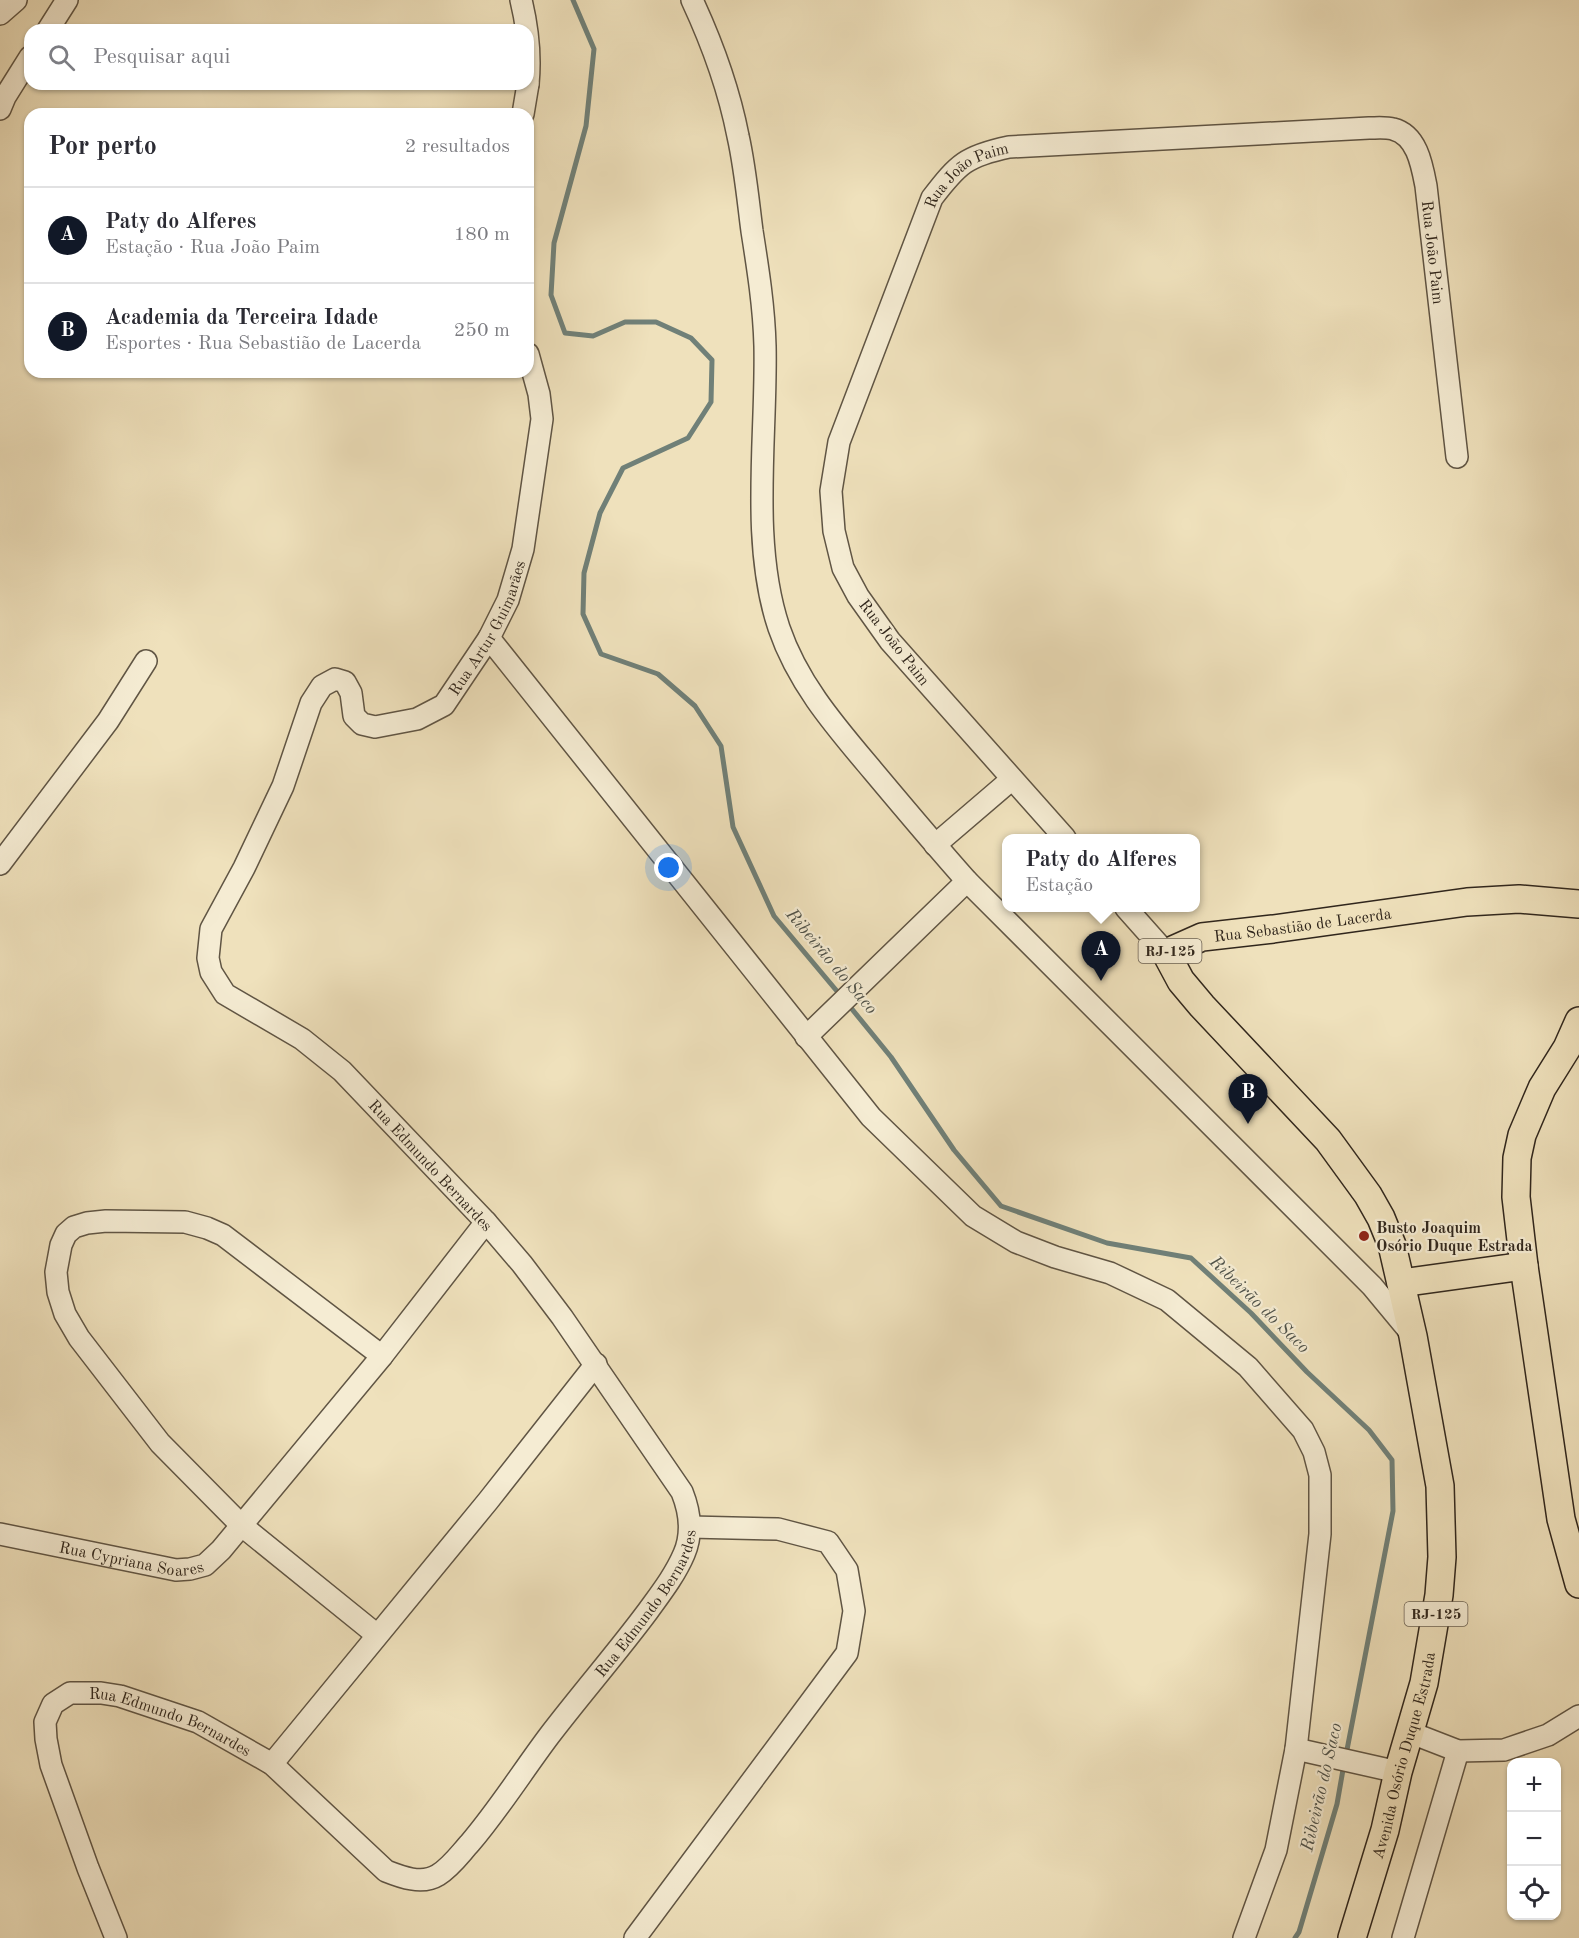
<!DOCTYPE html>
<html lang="pt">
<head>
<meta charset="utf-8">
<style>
	body { margin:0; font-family:"Old Standard TT",serif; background:#f7f7f7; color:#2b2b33 }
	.controls { position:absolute; right:18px; bottom:18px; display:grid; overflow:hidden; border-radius:12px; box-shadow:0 2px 4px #0004 }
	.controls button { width:54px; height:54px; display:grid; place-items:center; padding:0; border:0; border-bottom:2px solid #e1e1e2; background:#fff; color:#2b2b33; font:30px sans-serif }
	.you { position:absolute; left:669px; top:868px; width:21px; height:21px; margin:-15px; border:4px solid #fff; border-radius:50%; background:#1a73e8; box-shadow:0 0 0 9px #1a73e833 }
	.badge { display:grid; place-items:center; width:39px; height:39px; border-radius:50%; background:#111827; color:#fff; font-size:20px; font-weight:700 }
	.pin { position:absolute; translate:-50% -50px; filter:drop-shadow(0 2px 3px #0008) }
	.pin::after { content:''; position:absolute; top:32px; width:21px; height:18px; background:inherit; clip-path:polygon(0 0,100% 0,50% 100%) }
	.popup { position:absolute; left:1002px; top:834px; width:198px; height:78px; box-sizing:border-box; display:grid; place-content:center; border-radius:12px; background:#fff; filter:drop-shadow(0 2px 4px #0005); font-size:20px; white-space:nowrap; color:#7c7c81 }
	.popup b { font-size:22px; color:#2b2b33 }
	.popup::after { content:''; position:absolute; left:50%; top:100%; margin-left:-12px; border:12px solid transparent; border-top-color:#fff }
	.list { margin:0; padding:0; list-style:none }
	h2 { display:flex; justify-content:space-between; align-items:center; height:78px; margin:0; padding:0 24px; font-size:26px }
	h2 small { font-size:20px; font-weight:400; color:#7c7c81 }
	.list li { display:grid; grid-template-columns:39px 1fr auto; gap:18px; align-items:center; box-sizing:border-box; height:96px; padding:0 24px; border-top:2px solid #e1e1e2 }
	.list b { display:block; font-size:22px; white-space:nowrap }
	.list p { margin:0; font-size:20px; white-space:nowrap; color:#7c7c81 }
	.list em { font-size:20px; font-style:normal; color:#7c7c81 }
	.icon { flex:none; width:33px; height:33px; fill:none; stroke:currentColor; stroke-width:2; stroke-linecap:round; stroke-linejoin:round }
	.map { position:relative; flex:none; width:1579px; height:1938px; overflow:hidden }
	.search { position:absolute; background:#fff; box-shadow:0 2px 4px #0004; left:24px; top:24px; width:510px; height:66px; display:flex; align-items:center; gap:15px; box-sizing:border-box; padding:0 21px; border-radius:18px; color:#7c7c81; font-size:22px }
	.panel { position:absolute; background:#fff; box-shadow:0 2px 4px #0004; left:24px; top:108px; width:510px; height:270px; border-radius:18px }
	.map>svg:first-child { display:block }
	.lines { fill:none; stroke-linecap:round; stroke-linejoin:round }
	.stream { stroke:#708078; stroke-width:5 }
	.minor-casing { stroke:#605544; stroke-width:24 }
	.major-casing { stroke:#30261c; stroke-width:30 }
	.minor { stroke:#f5ecd3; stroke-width:21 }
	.major { stroke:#efe1bc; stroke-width:27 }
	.poi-dot { fill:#8f2418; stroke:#f5ecd3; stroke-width:2 }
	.labels { text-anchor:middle; stroke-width:4.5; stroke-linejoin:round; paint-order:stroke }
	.shield { fill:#f5ecd3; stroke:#6b6153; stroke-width:1.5 }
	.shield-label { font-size:15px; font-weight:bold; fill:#30261c }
	.street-label { font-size:16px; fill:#30261c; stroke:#f5ecd3 }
	.poi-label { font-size:16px; font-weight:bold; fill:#30261c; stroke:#f5ecd3; text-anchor:start }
	.water-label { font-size:18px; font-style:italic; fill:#50534a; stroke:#f5ecd3 }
</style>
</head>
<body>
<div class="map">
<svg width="1579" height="1938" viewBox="0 0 1579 1938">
	<rect width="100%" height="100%" fill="#efe1bc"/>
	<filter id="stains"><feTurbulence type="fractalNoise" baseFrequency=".00333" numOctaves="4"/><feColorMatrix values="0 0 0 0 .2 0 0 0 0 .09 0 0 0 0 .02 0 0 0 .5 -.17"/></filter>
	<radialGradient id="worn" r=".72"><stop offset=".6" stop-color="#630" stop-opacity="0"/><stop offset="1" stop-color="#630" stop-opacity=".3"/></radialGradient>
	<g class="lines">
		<!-- stream -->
		<path class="stream" d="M573 0 594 49 586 126 554 243 551 295 565 333 593 336 625 322H656L691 338 712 360 711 402 688 438 623 468 600 513 584 573 583 614 601 654 658 674 695 706 721 746 733 827 774 916 841 996
			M847 1003 891 1057 954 1150 1001 1206 1107 1243 1191 1258 1251 1313 1307 1372 1369 1430 1392 1460 1393 1511 1346 1755
			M1295 1938 1299 1932 1337 1804 1344 1764"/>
		<!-- minor casing -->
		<g class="minor-casing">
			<g id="minor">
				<path d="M521 0C528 29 531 54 528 84"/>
				<path d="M692 0C712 43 729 90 738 136 745 167 748 200 752 231 758 269 764 307 765 346 767 436 750 542 779 628 798 684 836 727 873 771 904 808 935 845 967 881L1372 1286 1411 1333"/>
				<path d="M0 14 16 0"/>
				<path d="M48 30 67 0"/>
				<path d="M0 109 5 97 30 57"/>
				<path d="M523 114 528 84"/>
				<path d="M489 638 871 1117 973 1216 1016 1242 1055 1257 1110 1273 1167 1300 1248 1367 1303 1430 1314 1452 1320 1475V1534L1296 1749 1276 1850 1244 1938"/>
				<path id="s1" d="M1065 838 890 641 858 596 843 568 834 531 831 491 839 442 932 198C958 164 966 156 1009 147L1369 128C1376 128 1386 127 1393 129 1417 135 1422 165 1426 186L1457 457"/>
				<path d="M935 845 1012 779"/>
				<path d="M0 864 108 721 146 661"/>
				<path d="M1126 908 1166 953"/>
				<path d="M806 1037 967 881"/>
				<path id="s2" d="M0 1534 176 1570 190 1569 205 1565 221 1550 382 1356"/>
				<path d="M377 1635 241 1525 160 1443 79 1338 65 1314 58 1292 56 1272 61 1245 66 1234 74 1227 87 1223 106 1221 185 1222 207 1228 223 1235 382 1356 486 1222"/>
				<path d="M1409 1732 1458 1751 1504 1750 1548 1735 1579 1716"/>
				<path d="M1296 1749 1398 1772"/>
				<path d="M272 1764 488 1501 596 1364"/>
				<path id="s3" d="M116 1938 88 1868 51 1765 46 1739 45 1722 53 1704 70 1693H101L120 1696 198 1722 272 1764 386 1871C401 1877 422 1885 438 1875 451 1867 460 1854 470 1843 499 1809 522 1772 549 1736 581 1694 616 1654 648 1611 661 1593 675 1575 684 1554 693 1533 690 1512 682 1492L562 1317 522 1264 486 1222 342 1071 302 1039 225 994 211 972 208 958 211 929 244 868 283 786 311 703 322 686 335 679 345 682 351 693 354 716 362 724 375 727 417 719 444 705 489 638 508 600 523 549 542 419 539 394 528 354"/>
				<path d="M635 1938 847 1653 854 1611 847 1570 828 1542 778 1529 690 1527"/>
				<path d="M1403 1938 1458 1751"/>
			</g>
		</g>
		<!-- major casing -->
		<g class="major-casing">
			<g id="major">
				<path d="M1579 1021 1567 1048 1542 1088 1522 1135 1517 1158 1516 1197 1524 1266 1561 1519 1579 1584"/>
				<path d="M1401 1283 1524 1266"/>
				<path id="s4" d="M1352 1938 1385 1830 1398 1772 1424 1683 1439 1595 1442 1557 1440 1486 1413 1336 1392 1245 1381 1218 1368 1195 1328 1140 1202 1006 1181 981 1166 953 1202 937 1273 929 1467 902 1519 899 1579 904"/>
			</g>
		</g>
		<!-- minor -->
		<use href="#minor" class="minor"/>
		<!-- major -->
		<use href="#major" class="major"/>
	</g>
	<!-- markers -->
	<circle class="poi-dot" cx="1364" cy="1236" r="6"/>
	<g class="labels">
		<!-- shield labels -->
		<g class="shield">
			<rect x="1138.5" y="939" width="63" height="24" rx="4.5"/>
			<rect x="1404.5" y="1602" width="63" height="24" rx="4.5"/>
		</g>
		<g class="shield-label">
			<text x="1170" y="956">RJ-125</text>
			<text x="1436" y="1619">RJ-125</text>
		</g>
		<!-- street labels -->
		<g class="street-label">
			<text dy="6" stroke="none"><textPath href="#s1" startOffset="782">Rua João Paim</textPath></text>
			<text dy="6" stroke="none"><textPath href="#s1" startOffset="1356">Rua João Paim</textPath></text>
			<text dy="6" stroke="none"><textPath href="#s3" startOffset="2434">Rua Artur Guimarães</textPath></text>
			<text transform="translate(895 642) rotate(52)" y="6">Rua João Paim</text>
			<text dy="6" stroke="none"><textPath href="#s4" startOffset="1222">Rua Sebastião de Lacerda</textPath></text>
			<text transform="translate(431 1165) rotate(47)" y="6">Rua Edmundo Bernardes</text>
			<text dy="6" stroke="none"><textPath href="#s2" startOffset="134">Rua Cypriana Soares</textPath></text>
			<text dy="6" stroke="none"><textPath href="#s3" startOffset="1040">Rua Edmundo Bernardes</textPath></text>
			<text dy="6" stroke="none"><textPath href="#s3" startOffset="374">Rua Edmundo Bernardes</textPath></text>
			<text dy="6" stroke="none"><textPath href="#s4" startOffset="190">Avenida Osório Duque Estrada</textPath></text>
		</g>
		<!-- poi labels -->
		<g class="poi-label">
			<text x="1376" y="1233">Busto Joaquim<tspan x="1376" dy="18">Osório Duque Estrada</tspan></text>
		</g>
		<!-- water labels -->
		<g class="water-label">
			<text transform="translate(832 961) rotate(50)" y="6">Ribeirão do Saco</text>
			<text transform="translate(1260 1304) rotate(44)" y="6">Ribeirão do Saco</text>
			<text transform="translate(1321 1787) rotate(-77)" y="6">Ribeirão do Saco</text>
		</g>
	</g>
	<rect width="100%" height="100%" filter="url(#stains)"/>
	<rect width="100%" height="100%" fill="url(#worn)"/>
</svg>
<div class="controls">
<button>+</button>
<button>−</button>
<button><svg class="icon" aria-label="locate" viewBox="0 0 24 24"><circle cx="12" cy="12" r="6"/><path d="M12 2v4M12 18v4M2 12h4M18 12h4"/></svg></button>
</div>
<div class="you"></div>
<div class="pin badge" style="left:1101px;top:981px">A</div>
<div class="popup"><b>Paty do Alferes</b>Estação</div>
<div class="pin badge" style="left:1248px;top:1124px">B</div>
<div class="search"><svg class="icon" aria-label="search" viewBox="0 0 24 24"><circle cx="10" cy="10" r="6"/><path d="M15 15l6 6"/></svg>Pesquisar aqui</div>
<section class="panel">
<h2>Por perto<small>2 resultados</small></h2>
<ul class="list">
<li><span class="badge">A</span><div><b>Paty do Alferes</b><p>Estação · Rua João Paim</p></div><em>180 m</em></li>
<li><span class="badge">B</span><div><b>Academia da Terceira Idade</b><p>Esportes · Rua Sebastião de Lacerda</p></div><em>250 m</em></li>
</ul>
</section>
</div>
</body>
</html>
